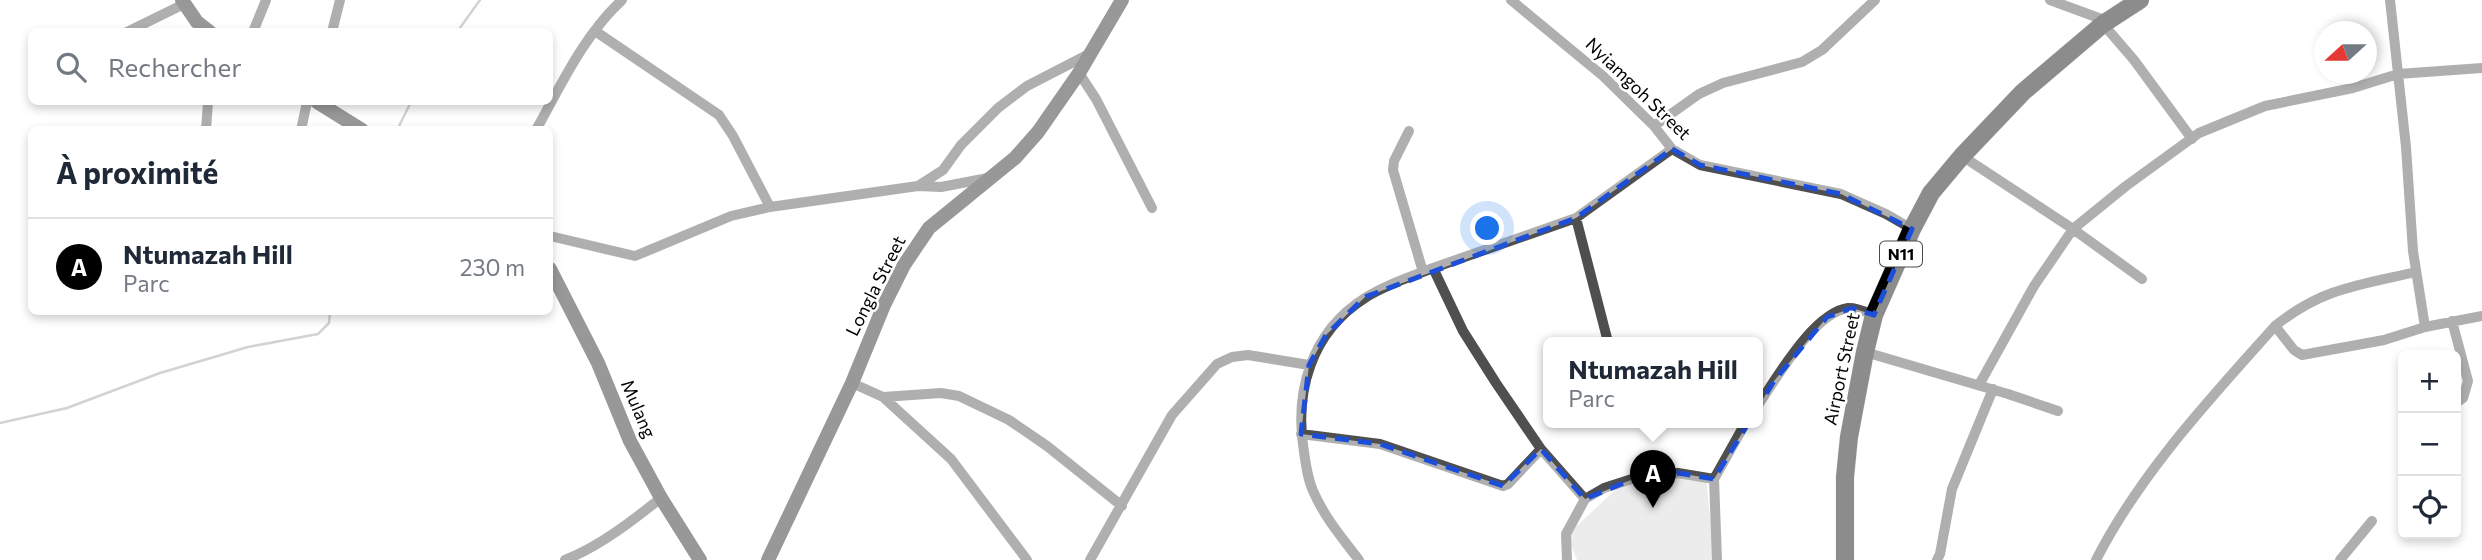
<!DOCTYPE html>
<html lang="fr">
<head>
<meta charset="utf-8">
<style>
	body { margin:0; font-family:Commissioner,sans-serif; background:#f2f2f3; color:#1f2937 }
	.controls { position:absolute; right:21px; bottom:21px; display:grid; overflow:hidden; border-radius:10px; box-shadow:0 4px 10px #0003 }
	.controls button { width:63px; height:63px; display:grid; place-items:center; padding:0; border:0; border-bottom:2px solid #e0e1e3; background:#fff; color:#1f2937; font:35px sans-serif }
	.compass { position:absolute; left:2314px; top:21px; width:63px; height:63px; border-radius:50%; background:#fff; box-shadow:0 4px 10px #0003; rotate:249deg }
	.you { position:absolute; left:1488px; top:229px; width:24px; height:24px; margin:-18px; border:5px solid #fff; border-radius:50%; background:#1a73e8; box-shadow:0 0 0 10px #1a73e833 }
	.badge { display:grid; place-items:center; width:46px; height:46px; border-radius:50%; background:#000; color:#fff; font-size:23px; font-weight:700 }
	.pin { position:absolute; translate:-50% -58px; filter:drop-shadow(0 2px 4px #0008) }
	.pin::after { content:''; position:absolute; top:37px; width:24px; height:21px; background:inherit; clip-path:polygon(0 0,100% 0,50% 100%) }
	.popup { position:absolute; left:1543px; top:337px; width:220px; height:91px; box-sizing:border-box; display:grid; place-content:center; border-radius:10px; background:#fff; filter:drop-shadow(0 2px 5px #0005); font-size:23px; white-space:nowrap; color:#747a83 }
	.popup b { font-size:26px; color:#1f2937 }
	.popup::after { content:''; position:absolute; left:50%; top:100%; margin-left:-14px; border:14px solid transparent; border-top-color:#fff }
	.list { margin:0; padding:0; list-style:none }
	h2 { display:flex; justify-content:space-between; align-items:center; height:91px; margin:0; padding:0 28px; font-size:30px }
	h2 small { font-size:23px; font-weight:400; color:#747a83 }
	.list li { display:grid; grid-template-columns:46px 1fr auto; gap:21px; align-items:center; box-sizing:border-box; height:98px; padding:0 28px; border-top:2px solid #e0e1e3 }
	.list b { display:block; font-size:26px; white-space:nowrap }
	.list p { margin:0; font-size:23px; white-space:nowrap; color:#747a83 }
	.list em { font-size:23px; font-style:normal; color:#747a83 }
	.icon { flex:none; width:38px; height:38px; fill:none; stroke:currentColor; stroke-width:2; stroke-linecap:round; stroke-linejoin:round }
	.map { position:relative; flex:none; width:2482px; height:560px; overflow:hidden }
	.search { position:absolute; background:#fff; box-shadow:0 4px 10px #0003; left:28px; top:28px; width:525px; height:77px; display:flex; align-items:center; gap:18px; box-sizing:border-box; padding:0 24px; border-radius:10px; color:#747a83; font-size:26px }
	.panel { position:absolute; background:#fff; box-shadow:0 4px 10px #0003; left:28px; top:126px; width:525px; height:189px; border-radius:10px }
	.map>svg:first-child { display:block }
	.green { fill:#d6d6d6 }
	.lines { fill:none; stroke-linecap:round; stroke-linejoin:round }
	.stream { stroke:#9d9d9d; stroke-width:2.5 }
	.trunk-casing { stroke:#dbdbdb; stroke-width:19 }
	.minor { stroke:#4f4f4f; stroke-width:10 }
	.secondary { stroke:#1c1c1c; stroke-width:14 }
	.trunk { stroke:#000; stroke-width:18 }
	.marked { fill:none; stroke:#1d4ed8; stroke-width:5; stroke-dasharray:14 9; stroke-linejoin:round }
	.labels { text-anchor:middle; stroke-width:5; stroke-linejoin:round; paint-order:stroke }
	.shield { fill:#fff; stroke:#4c4c4c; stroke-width:2 }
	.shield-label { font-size:16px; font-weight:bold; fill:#000 }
	.street-label { font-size:18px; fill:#000; stroke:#fff }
</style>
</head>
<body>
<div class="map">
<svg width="2482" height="560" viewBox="0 0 2482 560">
	<rect width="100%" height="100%" fill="#fff"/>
	<!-- green -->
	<path class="green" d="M1678 474 1706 478 1715 560H1577L1567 535 1626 480Z"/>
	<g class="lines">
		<!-- stream -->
		<path class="stream" d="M457 32 480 0
			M397 130 411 102
			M0 423 67 408 160 373 248 347 318 334 329 323 330 312"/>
		<!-- trunk casing -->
		<g class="trunk-casing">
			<path id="trunk" d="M1845 560V477L1849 437 1865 352 1874 315 1912 229 1931 193 1962 156 2023 92 2103 24 2140 0"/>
		</g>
		<!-- minor -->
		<path class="minor" d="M1511 0 1603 76 1654 126 1672 149 1700 165 1841 194 1886 214 1912 229
			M2050 0 2107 21
			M2390 0 2406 147 2413 251 2425 327
			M2103 24 2134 60 2192 139
			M595 31 719 115 733 136 770 207
			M127 32 184 4
			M253 32 266 0
			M332 32 340 0
			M1079 73 1096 99 1152 208
			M1654 126 1699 94 1723 83 1802 62 1822 50 1875 0
			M206 130 208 102
			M301 130 307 102
			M536 130C561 85 584 35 622 0
			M1409 131 1394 161 1393 170 1423 272
			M1962 156 2073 229 2142 279
			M918 186 943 170 961 145 998 108 1027 86 1091 53
			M1576 218 1608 342
			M550 236 635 256 731 216 770 207 918 186 941 187 988 178
			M2452 321 2468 381 2463 398 2456 403
			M2275 326 2294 350 2302 355 2384 340 2425 327 2482 316
			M1865 352 2008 394 2058 411
			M852 383 883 397 951 459 1027 560
			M1979 385 2034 286 2073 229 2126 186 2199 133 2265 106 2353 88 2398 74 2482 68
			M883 397 941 393 959 396 1009 420 1047 446 1122 506
			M1758 405C1777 378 1813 313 1848 308 1856 307 1866 312 1874 315
			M1301 434 1380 444 1503 486 1508 484 1541 449
			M1714 479 1746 422
			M1585 499 1541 449 1496 383 1463 331 1433 268 1576 218 1672 149
			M565 560C600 546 632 521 661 498
			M1090 560 1172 415 1217 364 1232 357 1248 355 1309 365
			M1359 560C1343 539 1325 518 1314 493 1308 481 1306 466 1304 452 1294 392 1311 332 1365 298 1385 285 1410 277 1433 268
			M1567 560 1566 534 1585 499 1604 488 1638 477 1678 473 1714 479 1717 560
			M1937 560 1940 554 1952 489 1993 389
			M2096 560C2141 472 2210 399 2275 326 2322 288 2359 285 2416 272
			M2340 560 2372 521"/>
		<!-- secondary -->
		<path class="secondary" d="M182 0 197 22 210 32
			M317 102 362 130
			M550 269 598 363 630 441 661 498 700 560
			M768 560 852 383 884 305 904 265 929 228 1015 158 1038 132 1079 73 1122 0"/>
		<!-- trunk -->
		<use href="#trunk" class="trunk"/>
	</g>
	<!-- marked area -->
	<path d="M0 0H2482V560H0ZM1672 149 1700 165 1841 194 1912 229 1874 315 1852 308 1827 317 1774 381 1714 479 1678 473 1638 477 1585 499 1541 449 1503 486 1380 444 1301 434 1309 365 1326 335 1365 297 1576 218Z" fill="#fff" fill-opacity=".55" fill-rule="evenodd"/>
	<path class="marked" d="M1672 149 1700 165 1841 194 1912 229 1874 315 1852 308 1827 317 1774 381 1714 479 1678 473 1638 477 1585 499 1541 449 1503 486 1380 444 1301 434 1309 365 1326 335 1365 297 1576 218Z"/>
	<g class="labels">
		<!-- shield labels -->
		<rect class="shield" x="1880" y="241.5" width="42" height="25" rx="5"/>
		<g class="shield-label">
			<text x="1901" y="260">N11</text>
		</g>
		<!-- street labels -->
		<g class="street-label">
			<text transform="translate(1638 89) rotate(44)" y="6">Nyiamgoh Street</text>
			<text transform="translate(876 286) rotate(-63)" y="6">Longla Street</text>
			<text transform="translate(1842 369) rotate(-78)" y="6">Airport Street</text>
			<text transform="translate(638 409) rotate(67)" y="6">Mulang</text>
		</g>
	</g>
</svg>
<div class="controls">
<button>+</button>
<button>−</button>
<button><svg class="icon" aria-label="locate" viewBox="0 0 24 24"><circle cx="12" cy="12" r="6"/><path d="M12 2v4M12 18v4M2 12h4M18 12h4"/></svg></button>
</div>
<svg class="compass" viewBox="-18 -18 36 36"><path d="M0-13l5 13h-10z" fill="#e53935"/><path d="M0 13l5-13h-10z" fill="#747a83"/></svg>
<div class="you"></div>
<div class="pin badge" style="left:1653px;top:508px">A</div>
<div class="popup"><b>Ntumazah Hill</b>Parc</div>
<div class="search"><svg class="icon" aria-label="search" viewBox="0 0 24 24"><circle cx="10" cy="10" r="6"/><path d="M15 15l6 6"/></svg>Rechercher</div>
<section class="panel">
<h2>À proximité<small></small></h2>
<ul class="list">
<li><span class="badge">A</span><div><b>Ntumazah Hill</b><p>Parc</p></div><em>230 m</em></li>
</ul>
</section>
</div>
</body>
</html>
